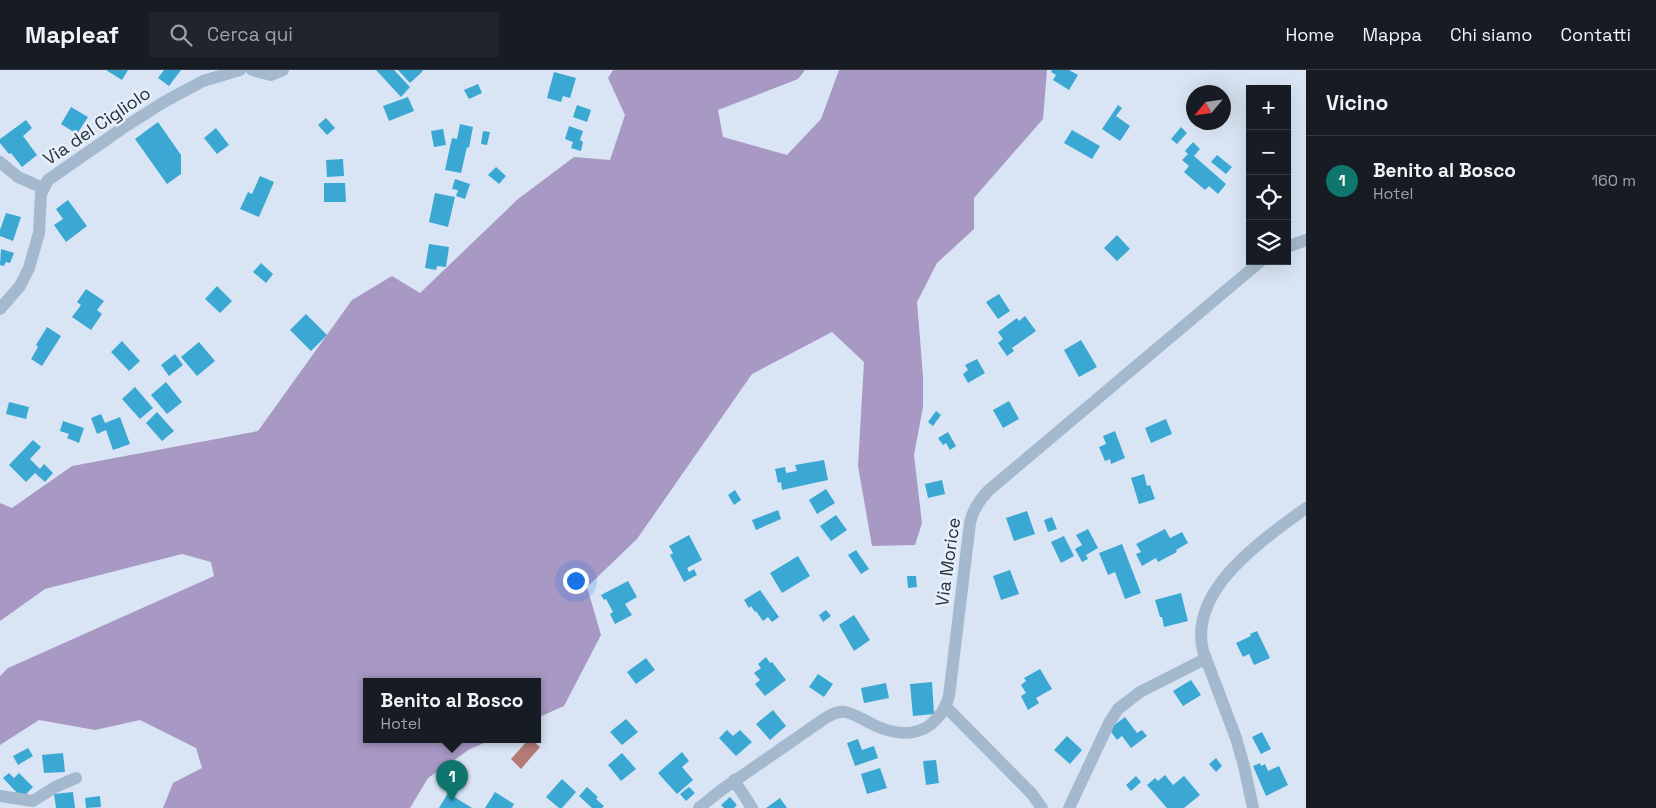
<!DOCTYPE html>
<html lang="it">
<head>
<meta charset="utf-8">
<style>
	body { margin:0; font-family:"Space Grotesk",sans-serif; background:#20242c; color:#f1f3f6 }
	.controls { position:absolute; right:15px; top:15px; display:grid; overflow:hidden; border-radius:0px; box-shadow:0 5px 20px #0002 }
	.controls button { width:45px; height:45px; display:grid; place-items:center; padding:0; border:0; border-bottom:1px solid #363941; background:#171b24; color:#f1f3f6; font:25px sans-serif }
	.compass { position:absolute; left:1186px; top:15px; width:45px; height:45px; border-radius:50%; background:#171b24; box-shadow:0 5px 20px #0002; rotate:241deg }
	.you { position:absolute; left:575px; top:510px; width:18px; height:18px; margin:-12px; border:4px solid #fff; border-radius:50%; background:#1a73e8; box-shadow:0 0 0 8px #1a73e833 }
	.badge { display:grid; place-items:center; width:32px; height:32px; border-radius:50%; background:#0f766e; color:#fff; font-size:16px; font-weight:700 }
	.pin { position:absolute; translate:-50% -41px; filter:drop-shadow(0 1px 2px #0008) }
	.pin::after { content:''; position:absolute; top:26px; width:18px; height:15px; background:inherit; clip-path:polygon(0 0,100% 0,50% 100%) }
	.popup { position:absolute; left:363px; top:608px; width:178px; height:65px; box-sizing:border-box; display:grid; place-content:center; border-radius:0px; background:#171b24; filter:drop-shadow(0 1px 4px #0005); font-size:16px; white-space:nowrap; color:#9ea1a6 }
	.popup b { font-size:19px; color:#f1f3f6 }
	.popup::after { content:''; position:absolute; left:50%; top:100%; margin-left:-10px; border:10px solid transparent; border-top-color:#171b24 }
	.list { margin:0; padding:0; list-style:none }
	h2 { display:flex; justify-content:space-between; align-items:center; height:65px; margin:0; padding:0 20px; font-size:21px }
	h2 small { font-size:16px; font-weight:400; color:#9ea1a6 }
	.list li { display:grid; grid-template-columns:32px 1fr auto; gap:15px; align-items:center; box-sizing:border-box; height:90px; padding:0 20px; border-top:1px solid #363941 }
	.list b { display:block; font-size:19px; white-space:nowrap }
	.list p { margin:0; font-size:16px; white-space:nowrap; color:#9ea1a6 }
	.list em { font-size:16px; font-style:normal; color:#9ea1a6 }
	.icon { flex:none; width:28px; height:28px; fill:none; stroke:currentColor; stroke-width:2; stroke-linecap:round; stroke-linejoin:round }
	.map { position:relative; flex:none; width:1306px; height:738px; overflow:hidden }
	header { display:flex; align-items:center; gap:30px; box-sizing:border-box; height:70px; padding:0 25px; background:#171b24; border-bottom:1px solid #363941 }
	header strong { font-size:24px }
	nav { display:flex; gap:28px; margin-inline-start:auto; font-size:18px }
	.search { width:350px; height:45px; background:#20242c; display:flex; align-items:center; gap:12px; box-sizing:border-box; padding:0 18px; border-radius:0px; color:#9ea1a6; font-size:19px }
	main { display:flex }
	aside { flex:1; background:#171b24 }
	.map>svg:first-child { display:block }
	.green { fill:#a898c4 }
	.water { fill:#b47a75 }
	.building { fill:#3aa8d2 }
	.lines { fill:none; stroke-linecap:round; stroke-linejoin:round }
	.minor { stroke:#a4b9cd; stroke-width:12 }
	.labels { text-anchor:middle; stroke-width:5; stroke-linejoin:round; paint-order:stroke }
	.street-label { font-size:18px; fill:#263238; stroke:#e6effb }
</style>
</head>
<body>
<header>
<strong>Mapleaf</strong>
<div class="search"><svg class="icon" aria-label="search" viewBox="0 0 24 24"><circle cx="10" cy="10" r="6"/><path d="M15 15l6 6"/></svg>Cerca qui</div>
<nav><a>Home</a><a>Mappa</a><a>Chi siamo</a><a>Contatti</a></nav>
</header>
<main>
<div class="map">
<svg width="1306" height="738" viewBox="0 0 1306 738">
	<rect width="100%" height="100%" fill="#d9e5f4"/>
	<!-- green -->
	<path class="green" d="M613 0H805L798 9 718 40 723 67 787 85 821 49 839 0H1047L1043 49 974 128V159L937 193 917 232 923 306V337L914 385 922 453 915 475 872 476 858 396 864 292 832 262 752 304 637 469 587 517 601 565 564 636 537 648V612H367V670H491L470 679 428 708 410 738H163L173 713 202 698 196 678 140 650 95 660 39 650 0 675V606L8 598 214 506 211 492 182 484 45 519 0 551V433L12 438 72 396 258 361 352 230 392 206 420 223 518 129 574 87 610 90 625 45 608 8Z"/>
	<!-- water -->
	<path class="water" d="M528 670H532L540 677 521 699 511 689Z"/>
	<!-- building -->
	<path class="building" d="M106 0H128L122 10Z
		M164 0H181L169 16 158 8Z
		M376 0H394L410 17 401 27Z
		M398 0H422L423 1 410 13Z
		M1052 0H1069L1078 5 1069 20 1053 10 1056 5 1051 2Z
		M554 2 576 8 570 28 563 26 561 32 547 28Z
		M478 14 482 23 469 29 464 20Z
		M408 27 414 41 389 51 383 36Z
		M577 35 591 40 587 52 573 47Z
		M1118 35 1122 38 1116 46 1130 56 1120 71 1102 59Z
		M71 37 88 47 77 64 61 54Z
		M326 48 335 58 327 65 318 55Z
		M26 50 32 58 23 66 37 85 22 97 11 83 9 84 0 73V69Z
		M158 52 181 85V104L167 114 135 69Z
		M460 54 473 57 469 78 467 77 461 103 445 100 452 68 457 69Z
		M569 56 583 61 580 70 583 72 581 81 571 78 573 72 565 69Z
		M1181 57 1187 63 1177 74 1171 69Z
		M216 58 229 75 217 84 204 68Z
		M443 59 446 75 434 77 431 61Z
		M1072 60 1100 76 1092 89 1064 73Z
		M483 61 490 62 487 75 481 74Z
		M1193 72 1200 79 1194 86 1226 114 1218 124 1209 116 1205 120 1184 102 1189 96 1182 90 1188 84 1185 81Z
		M1217 85 1232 97 1226 104 1211 92Z
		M343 89 344 106 327 107 326 90Z
		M496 97 506 106 499 114 488 105Z
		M260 106 274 112 259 147 240 139 248 122 252 124Z
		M455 109 470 114 465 129 456 126 458 120 452 119Z
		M324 113H345L346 132H324Z
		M435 123 455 127 448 157 429 152Z
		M68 130 87 156 66 172 54 155 63 149 56 139Z
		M6 143 21 147 13 171 0 166V160Z
		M1117 165 1130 179 1117 191 1104 178Z
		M429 174 449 177 446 197 437 196 436 200 425 198Z
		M1 179 14 183 10 193 6 192 4 196 0 195Z
		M261 193 273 204 266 213 253 202Z
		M217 216 232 231 220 243 205 229Z
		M86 219 104 231 97 240 102 244 91 260 72 247 81 235 77 232Z
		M999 224 1010 241 998 249 986 232Z
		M306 244 327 265 311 281 290 260Z
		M1025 246 1036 261 1012 278 1014 281 1007 286 998 273 1003 269 998 262 1017 248 1019 251Z
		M47 257 61 266 42 296 31 289 38 277 36 275Z
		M1081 270 1097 297 1079 307 1064 280Z
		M122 271 140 291 129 301 111 282Z
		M199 272 215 291 197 306 181 287Z
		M175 284 183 295 169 306 161 295Z
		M977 289 985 303 968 313 963 304 968 300 965 295Z
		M166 312 182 332 167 344 151 325Z
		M135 317 153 338 140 349 122 329Z
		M1009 331 1019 349 1003 358 993 340Z
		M9 332 29 337 26 349 6 344Z
		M936 341 941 345 933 356 928 352Z
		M157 342 174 361 162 371 146 353Z
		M101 344 105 353 120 347 130 374 113 380 106 360 97 364 91 348Z
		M1166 349 1172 364 1151 373 1145 358Z
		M63 351 84 358 79 373 67 368 69 364 60 361Z
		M1115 361 1125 388 1111 394 1110 389 1105 391 1099 377 1106 374 1103 366Z
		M948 362 956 376 950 380 946 373 943 375 938 368Z
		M33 370 41 377 30 389 40 399 44 394 53 403 45 412 35 403 26 412 9 395Z
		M824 390 828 410 782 420 781 412 778 413 775 399 785 397 786 403 797 401 795 395Z
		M1144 404 1147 416 1150 415 1155 429 1139 434 1131 408Z
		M942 410 945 424 928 428 925 414Z
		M826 419 835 433 817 444 809 430Z
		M735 420 741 430 734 435 728 425Z
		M778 440 781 449 756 460 752 450Z
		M1027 441 1035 464 1014 471 1006 448Z
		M836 445 847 460 831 471 820 456Z
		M1052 447 1057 459 1048 462 1044 450Z
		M1088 459 1098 478 1086 485 1088 489 1082 492 1075 479 1082 475 1076 465Z
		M1165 459 1170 468 1182 462 1188 473 1176 480 1177 482 1158 492 1156 488 1142 496 1136 484 1141 482 1136 474Z
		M689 465 702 490 687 498 689 502 694 499 697 505 684 512 670 485 673 483 669 476Z
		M1064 466 1074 486 1061 493 1051 472Z
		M1122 474 1141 523 1125 529 1115 502 1108 505 1099 483Z
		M856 480 869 499 861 504 848 485Z
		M798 486 810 506 782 523 770 503Z
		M1010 500 1019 524 1001 530 993 506Z
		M907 506H916L917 517 908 518Z
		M628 511 637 527 625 534 632 545 615 554 610 544 613 542 606 529 604 530 601 525Z
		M760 520 779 547 772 552 768 547 763 551 756 541 755 542 751 536 749 538 744 530Z
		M1181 523 1188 551 1164 557 1162 547H1160L1155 530Z
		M826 540 831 546 823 552 819 545Z
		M854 545 870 570 854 581 839 555Z
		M1257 561 1270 588 1254 595 1249 584 1243 587 1236 573 1251 566 1250 564Z
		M766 587 770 593 772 592 786 610 765 626 755 614 760 610 754 603 761 598 758 594Z
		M646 588 655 600 636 614 627 602Z
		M1040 599 1052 619 1036 628 1039 633 1028 640 1021 626 1026 623 1021 615 1026 611 1024 608Z
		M818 604 833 614 824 627 809 617Z
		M1191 610 1201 625 1183 636 1173 621Z
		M932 612 934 644 913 646 910 614Z
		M886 613 889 628 864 633 861 618Z
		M773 640 786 656 770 670 756 654Z
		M1125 647 1137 663 1142 660 1147 666 1131 678 1122 666 1117 670 1109 659Z
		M626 649 638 662 622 675 610 662Z
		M727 660 733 666 740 660 752 672 736 686 719 668Z
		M1262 662 1271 679 1261 684 1252 667Z
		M1067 666 1082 680 1070 694 1054 680Z
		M858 669 862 680 874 676 878 688 855 696 847 673Z
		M28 678 33 686 18 695 13 686Z
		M682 682 689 691 682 697 693 710 677 724 658 703Z
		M63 683 65 702 44 703 42 685Z
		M622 683 636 699 621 711 608 695Z
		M1216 688 1222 696 1216 702 1209 694Z
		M936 690 939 713 926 715 923 691Z
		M1260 693 1261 696 1265 694 1268 701 1279 696 1288 715 1266 726 1253 696Z
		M880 698 887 718 867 724 861 704Z
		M9 703 14 708 19 703 33 717 22 728 3 708Z
		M1165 705 1173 715 1184 706 1200 725 1184 738H1167L1147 715 1155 708 1158 711Z
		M1136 706 1141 712 1131 721 1126 715Z
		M562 709 576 722 562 738H559L546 727Z
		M587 717 598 727 596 729 604 736 602 738H592L579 726Z
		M689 717 695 723 686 731 680 724Z
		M73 722 75 738H56L54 724Z
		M495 722 514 734 512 738H485Z
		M448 723 472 738H439Z
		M100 726 101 737 86 738 85 728Z
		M730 727 737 735 734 738H724L721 735Z
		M780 728 787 738H766Z"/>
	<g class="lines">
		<!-- minor -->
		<path class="minor" d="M252 0 271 5 283 0
			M0 92 18 107 43 118
			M1287 177 1306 170
			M0 239 20 216 29 198 39 163 41 124 48 110 123 58 164 32 203 11 240 0
			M946 637 1032 724 1042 738
			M734 710 752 738
			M0 726 33 731 55 717 76 708
			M699 738 720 721 824 649C830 645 837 641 845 642 854 644 863 649 870 653 889 663 912 668 930 655 940 647 946 638 949 626L970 453C973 439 979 430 989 420L1261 191
			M1069 738 1109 653 1118 639 1140 622 1205 589
			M1253 738 1244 696 1236 668 1203 581C1188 519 1264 469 1306 438"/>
	</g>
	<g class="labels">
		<!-- street labels -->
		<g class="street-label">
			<text transform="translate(97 56) rotate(-34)" y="6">Via del Cigliolo</text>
			<text transform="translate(948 492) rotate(-82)" y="6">Via Morice</text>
		</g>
	</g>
</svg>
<div class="controls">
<button>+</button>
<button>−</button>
<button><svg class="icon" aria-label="locate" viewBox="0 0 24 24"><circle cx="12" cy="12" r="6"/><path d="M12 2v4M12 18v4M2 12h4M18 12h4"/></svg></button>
<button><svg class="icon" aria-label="layers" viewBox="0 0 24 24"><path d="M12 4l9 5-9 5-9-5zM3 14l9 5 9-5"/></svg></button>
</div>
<svg class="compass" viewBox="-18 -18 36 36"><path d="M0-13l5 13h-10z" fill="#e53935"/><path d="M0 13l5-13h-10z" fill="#9ea1a6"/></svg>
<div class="you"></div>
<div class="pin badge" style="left:452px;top:731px">1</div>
<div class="popup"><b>Benito al Bosco</b>Hotel</div>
</div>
<aside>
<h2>Vicino<small></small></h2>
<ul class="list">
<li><span class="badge">1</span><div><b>Benito al Bosco</b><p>Hotel</p></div><em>160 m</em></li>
</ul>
</aside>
</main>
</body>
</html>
